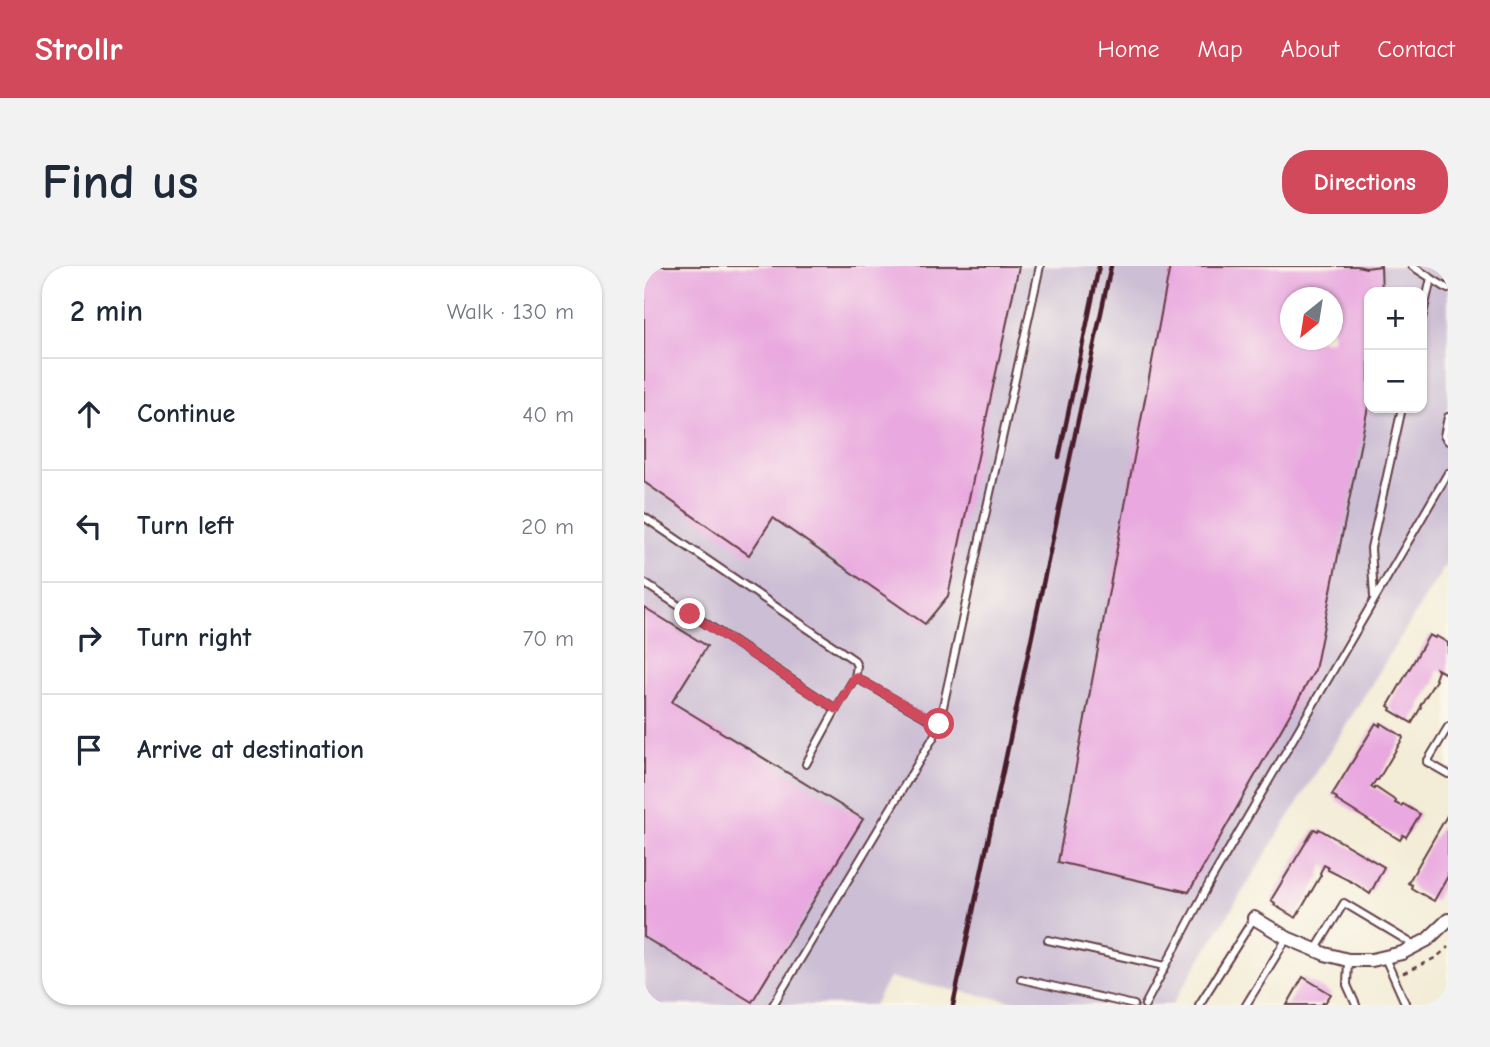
<!DOCTYPE html>
<html lang="en">
<head>
<meta charset="utf-8">
<style>
	body { margin:0; font-family:"Comic Neue",sans-serif; background:#f2f2f3; color:#1f2937 }
	.controls { position:absolute; right:21px; top:21px; display:grid; overflow:hidden; border-radius:14px; box-shadow:0 2px 5px #0004 }
	.controls button { width:63px; height:63px; display:grid; place-items:center; padding:0; border:0; border-bottom:2px solid #e0e1e3; background:#fff; color:#1f2937; font:35px sans-serif }
	.compass { position:absolute; left:636px; top:21px; width:63px; height:63px; border-radius:50%; background:#fff; box-shadow:0 2px 5px #0004; rotate:210deg }
	.stop { position:absolute; width:21px; height:21px; margin:-16px; border:5px solid #d1495b; border-radius:50%; background:#fff }
	.stop.end { background:#d1495b; border-color:#fff; box-shadow:0 2px 7px #0008 }
	.list { margin:0; padding:0; list-style:none }
	h2 { display:flex; justify-content:space-between; align-items:center; height:91px; margin:0; padding:0 28px; font-size:30px }
	h2 small { font-size:23px; font-weight:400; color:#747a83 }
	.list li { display:grid; grid-template-columns:46px 1fr auto; gap:21px; align-items:center; box-sizing:border-box; height:112px; padding:0 28px; border-top:2px solid #e0e1e3 }
	.list b { display:block; font-size:26px; white-space:nowrap }
	.list em { font-size:23px; font-style:normal; color:#747a83 }
	.icon { flex:none; width:38px; height:38px; fill:none; stroke:currentColor; stroke-width:2; stroke-linecap:round; stroke-linejoin:round }
	.map { position:relative; flex:none; width:804px; height:739px; overflow:hidden; border-radius:28px }
	header { display:flex; align-items:center; gap:42px; box-sizing:border-box; height:98px; padding:0 35px; background:#d1495b; color:#fff }
	header strong { font-size:33px }
	nav { display:flex; gap:38px; margin-inline-start:auto; font-size:24px }
	.intro { display:flex; align-items:center; justify-content:space-between; box-sizing:border-box; height:168px; padding:0 42px }
	h1 { margin:0; font-size:49px }
	.button { padding:18px 32px; border-radius:28px; background:#d1495b; color:#fff; font-size:24px; font-weight:700 }
	main { display:flex; gap:42px; padding:0 42px }
	aside { flex:1; background:#fff; border-radius:28px; box-shadow:0 2px 5px #0004 }
	.map>svg:first-child { display:block }
	.industrial { fill:#ccbed4; fill-rule:evenodd }
	.building { fill:#e9a8df; fill-rule:evenodd }
	.lines { fill:none; stroke-linecap:round; stroke-linejoin:round }
	.lane-casing { stroke:#633e45; stroke-width:10 }
	.street-casing { stroke:#633e45; stroke-width:16 }
	.path { stroke:#633e45; stroke-width:2.5; stroke-dasharray:5 5; stroke-linecap:butt }
	.lane { stroke:#fff; stroke-width:6 }
	.street { stroke:#fff; stroke-width:12 }
	.rail { stroke:#4a1f2b; stroke-width:4.5 }
	.route { stroke:#d1495b; stroke-width:9 }
</style>
</head>
<body>
<header>
<strong>Strollr</strong>
<nav><a>Home</a><a>Map</a><a>About</a><a>Contact</a></nav>
</header>
<div class="intro"><h1>Find us</h1><a class="button">Directions</a></div>
<main>
<aside>
<h2>2 min<small>Walk · 130 m</small></h2>
<ul class="list">
<li><svg class="icon" aria-label="ahead" viewBox="0 0 24 24"><path d="M12 20V5M6 11l6-6 6 6"/></svg><div><b>Continue</b></div><em>40 m</em></li>
<li><svg class="icon" aria-label="left" viewBox="0 0 24 24"><path d="M17 20v-9H6M10 6l-5 5 5 5"/></svg><div><b>Turn left</b></div><em>20 m</em></li>
<li><svg class="icon" aria-label="right" viewBox="0 0 24 24"><path d="M7 20v-9h11M14 6l5 5-5 5"/></svg><div><b>Turn right</b></div><em>70 m</em></li>
<li><svg class="icon" aria-label="arrive" viewBox="0 0 24 24"><path d="M6 21V4h12l-3 4 3 4H6"/></svg><div><b>Arrive at destination</b></div></li>
</ul>
</aside>
<div class="map">
<svg width="804" height="739" viewBox="0 0 804 739">
	<rect width="100%" height="100%" fill="#fbf7ec"/>
	<filter id="ink" filterUnits="userSpaceOnUse"><feTurbulence type="fractalNoise" baseFrequency=".0143" numOctaves="2"/><feDisplacementMap in="SourceGraphic" scale="14" xChannelSelector="R" yChannelSelector="G"/><feConvolveMatrix kernelMatrix="1 2 1 2 8 2 1 2 1" color-interpolation-filters="sRGB"/></filter>
	<filter id="wash" filterUnits="userSpaceOnUse"><feTurbulence type="fractalNoise" baseFrequency=".00686" numOctaves="4" result="noise"/><feDisplacementMap in="SourceGraphic" scale="28" xChannelSelector="R" yChannelSelector="G"/><feGaussianBlur stdDeviation="1.57" result="paint"/><feColorMatrix in="noise" values="0 0 0 0 0 0 0 0 0 0 0 0 0 0 0 0 0 1.4 0 .05"/><feComposite in="paint" operator="in"/></filter>
	<g filter="url(#wash)">
		<rect width="100%" height="100%" fill="#f3ecd6"/>
		<!-- industrial -->
		<path class="industrial" d="M0 0H804V295L528 739H390L245 712 230 739H0ZM725 26H778V142H725ZM646 32H688V74H646Z"/>
		<g id="blocks">
			<!-- building -->
			<path class="building" d="M0 0H375L304 330 281 358 129 252 105 289 0 216Z
				M526 0H713L722 2 737 0 738 26H725V136L671 404 545 626 414 596ZM646 32H688V74H646Z
				M0 341 63 380 28 436 219 553 108 736 0 671Z
				M785 369 791 372 792 370 804 377V409L793 403 794 405 791 413 792 414 776 440 777 441 768 457 746 444 747 442 744 440Z
				M732 457 736 460 737 457 758 470 759 472 734 514H732L727 521 730 523 731 521 752 535 751 537 757 540 759 538 776 548 762 571 759 569 756 574 692 534 693 532 688 529Z
				M804 548V610L790 635 767 622 768 619 764 617Z
				M670 563 674 565 675 563 740 601 726 628 710 617 684 604V601L680 599 676 607 677 609 652 652 630 639 631 637 627 634Z
				M659 711 687 728 681 737 679 736 678 739H643Z"/>
		</g>
	</g>
	<g filter="url(#ink)">
		<use href="#blocks" fill-opacity="0" stroke="#633e45" stroke-width="2"/>
		<g class="lines">
			<!-- lane casing -->
			<g class="lane-casing">
				<path id="lane" d="M768 0 804 23
					M778 52 787 12
					M804 151 800 170 804 175
					M0 251 210 394 213 400 211 411 192 443 0 317
					M730 331 727 282 758 142
					M211 411 295 459
					M804 461 783 496 804 508
					M162 498 192 443
					M404 674 521 700
					M672 683 700 637 772 680
					M741 692 762 739
					M704 694 703 719 712 739
					M377 713 490 739
					M129 739 289 472 295 459 396 0
					M501 739 567 614 804 207
					M555 739 610 652
					M602 739 643 672"/>
			</g>
			<!-- street casing -->
			<g class="street-casing">
				<path id="street" d="M610 652 643 672 681 688 704 694H728L758 687 783 674 804 654"/>
			</g>
			<!-- path -->
			<path class="path" d="M760 706V707L793 691 804 681"/>
			<!-- lane -->
			<use href="#lane" class="lane"/>
			<!-- street -->
			<use href="#street" class="street"/>
			<!-- rail -->
			<path class="rail" d="M415 191 455 0
				M309 739 467 0"/>
		</g>
	</g>
	<g class="lines" filter="url(#ink)">
		<!-- route -->
		<path class="route" d="M46 348 192 443 211 411 295 458"/>
	</g>
</svg>
<div class="controls">
<button>+</button>
<button>−</button>
</div>
<svg class="compass" viewBox="-18 -18 36 36"><path d="M0-13l5 13h-10z" fill="#e53935"/><path d="M0 13l5-13h-10z" fill="#747a83"/></svg>
<div class="stop" style="left:295px;top:458px"></div>
<div class="stop end" style="left:46px;top:348px"></div>
</div>
</main>
</body>
</html>
